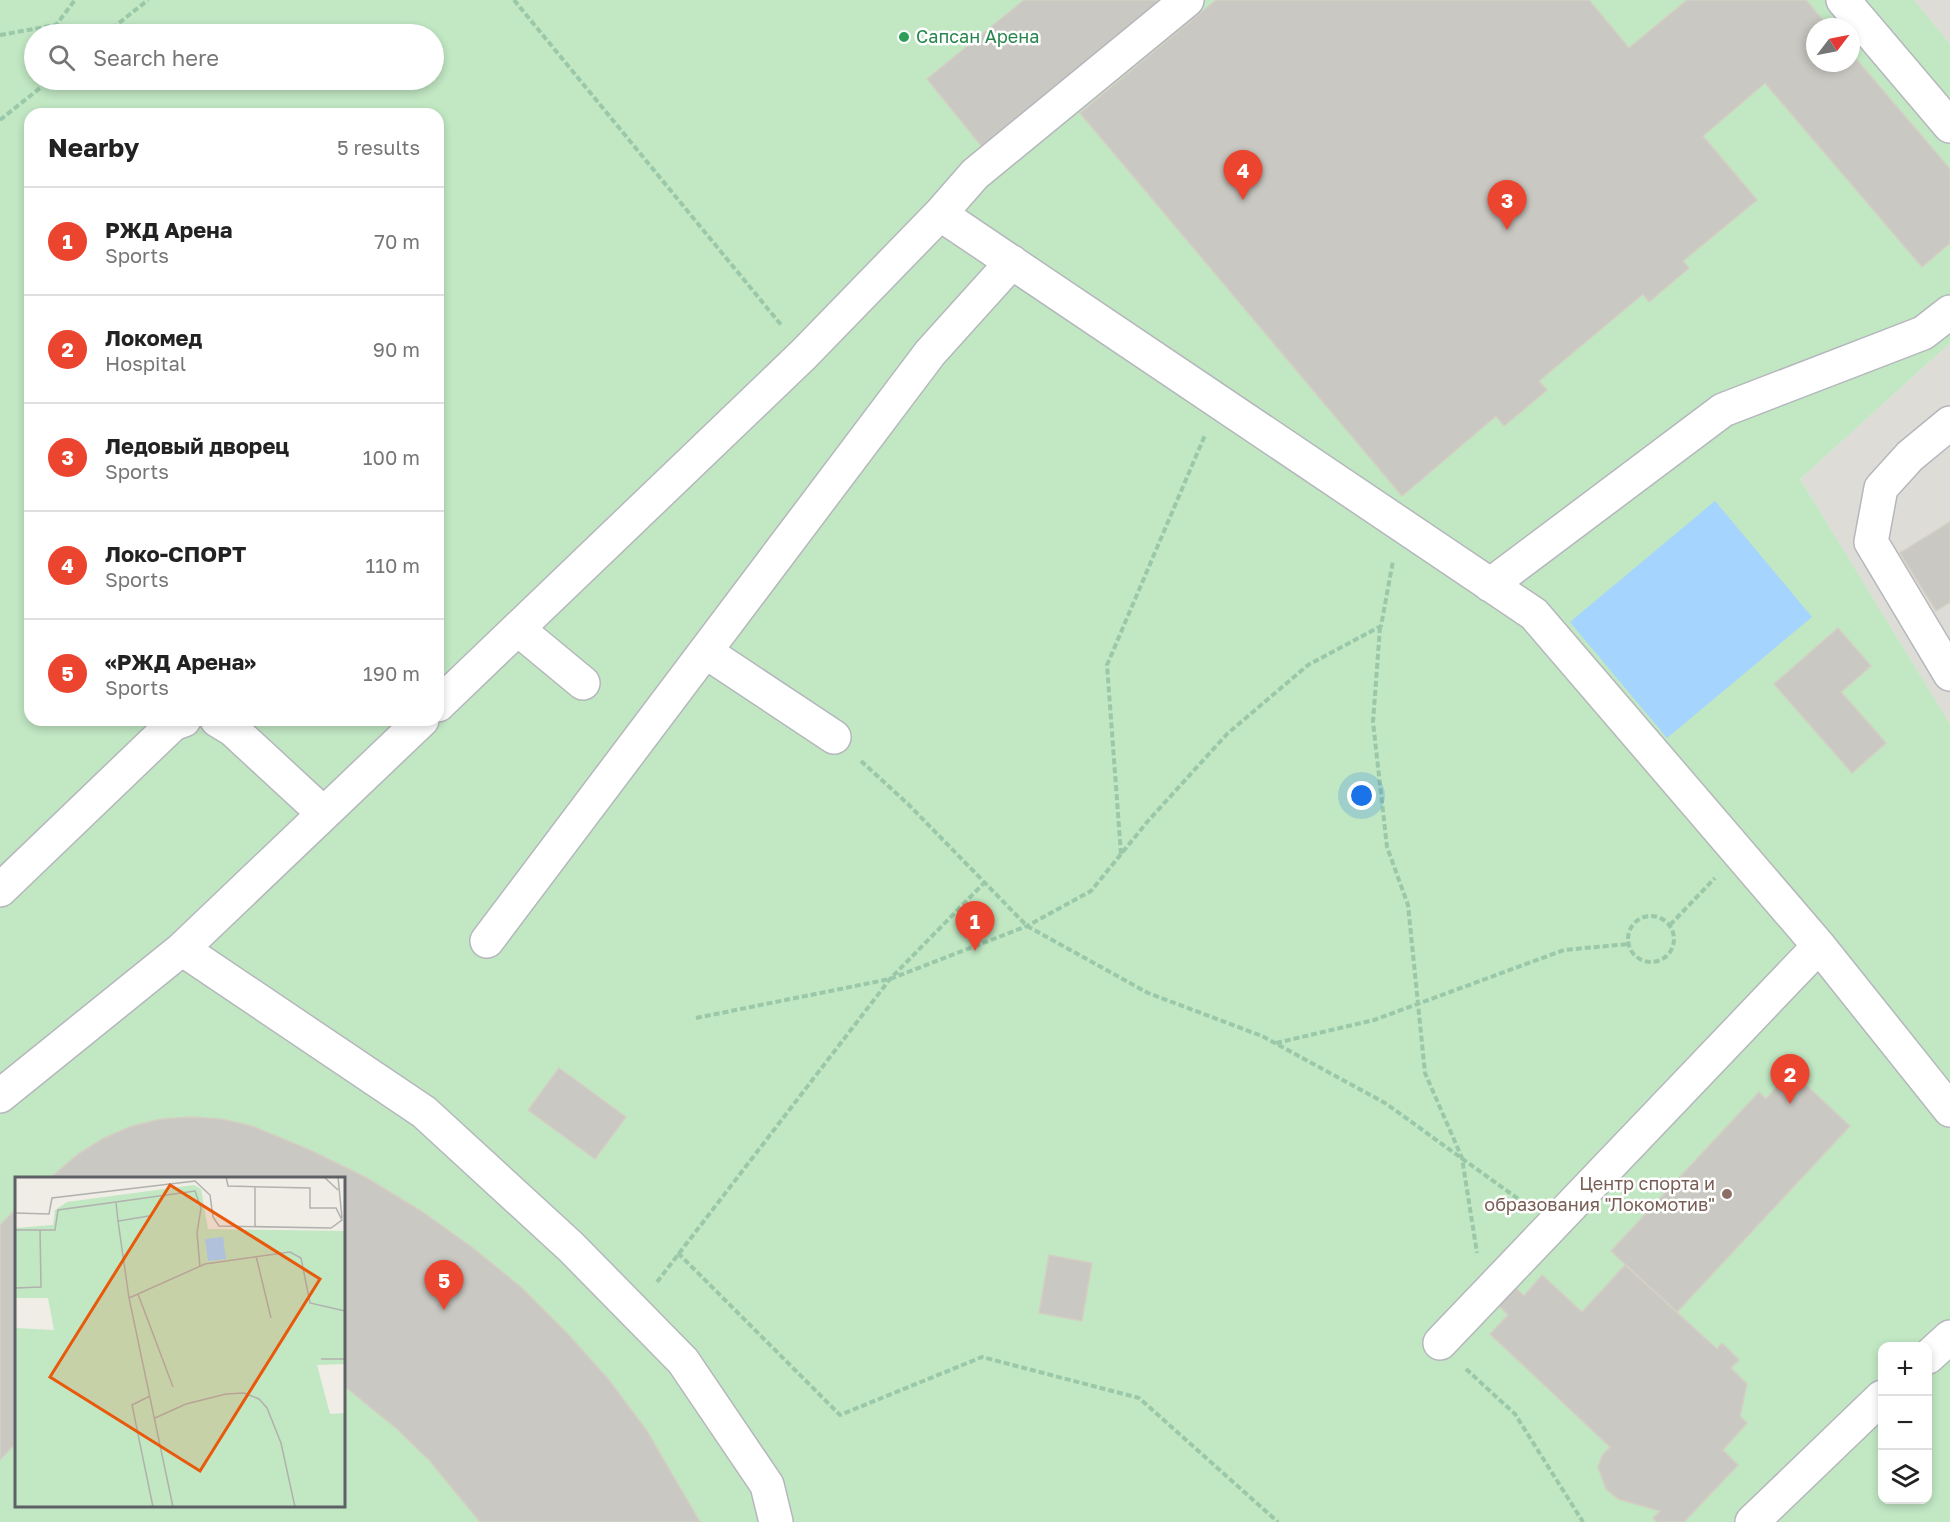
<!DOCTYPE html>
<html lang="en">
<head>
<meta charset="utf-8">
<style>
	body { margin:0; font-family:"Golos Text",sans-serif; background:#f6f6f6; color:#222 }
	.controls { position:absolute; right:18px; bottom:18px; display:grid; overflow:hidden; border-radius:12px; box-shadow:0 3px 9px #0003 }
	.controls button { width:54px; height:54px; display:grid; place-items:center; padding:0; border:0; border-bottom:2px solid #e0e0e0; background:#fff; color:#222; font:30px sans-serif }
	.compass { position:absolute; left:1806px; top:18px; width:54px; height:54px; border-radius:50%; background:#fff; box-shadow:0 3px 9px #0003; rotate:58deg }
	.you { position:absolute; left:1362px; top:796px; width:21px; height:21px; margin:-15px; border:4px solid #fff; border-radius:50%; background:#1a73e8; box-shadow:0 0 0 9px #1a73e833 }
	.badge { display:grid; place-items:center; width:39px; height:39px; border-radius:50%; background:#eb452f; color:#fff; font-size:20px; font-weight:700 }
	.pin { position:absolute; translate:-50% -50px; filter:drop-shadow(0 2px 3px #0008) }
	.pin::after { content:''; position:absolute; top:32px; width:21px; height:18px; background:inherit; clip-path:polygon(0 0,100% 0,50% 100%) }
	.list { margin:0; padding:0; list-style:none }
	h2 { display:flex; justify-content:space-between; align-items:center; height:78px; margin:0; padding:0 24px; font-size:26px }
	h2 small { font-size:20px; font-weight:400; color:#767676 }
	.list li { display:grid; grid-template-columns:39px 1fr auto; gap:18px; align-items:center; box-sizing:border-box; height:108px; padding:0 24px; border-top:2px solid #e0e0e0 }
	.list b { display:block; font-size:22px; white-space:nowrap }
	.list p { margin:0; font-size:20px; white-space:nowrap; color:#767676 }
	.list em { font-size:20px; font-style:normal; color:#767676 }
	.icon { flex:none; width:33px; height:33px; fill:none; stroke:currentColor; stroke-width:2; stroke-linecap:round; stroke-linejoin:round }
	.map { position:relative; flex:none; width:1950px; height:1522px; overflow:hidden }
	.search { position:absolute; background:#fff; box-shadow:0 3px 9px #0003; left:24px; top:24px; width:420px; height:66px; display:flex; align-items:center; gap:15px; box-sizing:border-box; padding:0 21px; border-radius:33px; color:#767676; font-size:22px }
	.panel { position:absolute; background:#fff; box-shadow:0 3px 9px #0003; left:24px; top:108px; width:420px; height:618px; border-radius:18px }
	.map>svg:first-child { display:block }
	.industrial { fill:#dedcd7 }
	.green { fill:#c1e7c3; fill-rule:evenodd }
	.water { fill:#a5d4ff }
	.building { fill:#cac8c2; stroke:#d4cfc3; stroke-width:1.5 }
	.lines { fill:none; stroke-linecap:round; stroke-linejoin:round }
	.minor-casing { stroke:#b5b7bc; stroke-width:36 }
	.path { stroke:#9ac8a9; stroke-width:4; stroke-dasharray:6 3; stroke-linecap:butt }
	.minor { stroke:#fff; stroke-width:33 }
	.leisure-dot { fill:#2e9e5b; stroke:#fff; stroke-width:2 }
	.education-dot { fill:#8d6e63; stroke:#fff; stroke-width:2 }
	.labels { text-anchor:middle; stroke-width:5; stroke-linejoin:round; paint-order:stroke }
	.leisure-label { font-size:18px; fill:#27864d; stroke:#fff; text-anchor:start }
	.education-label { font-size:18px; fill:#785e54; stroke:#fff; text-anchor:end }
	.inset-road { fill:none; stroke:#b1b1ae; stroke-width:1.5 }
	.view { fill:#e8590c; fill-opacity:0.15; stroke:#e8590c; stroke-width:3 }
	.inset-edge { fill:none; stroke:#5d6065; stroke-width:3 }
</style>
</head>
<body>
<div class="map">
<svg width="1950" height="1522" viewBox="0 0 1950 1522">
	<rect width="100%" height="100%" fill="#efede5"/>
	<!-- industrial -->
	<path class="industrial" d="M1914 0H1950V44Z
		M1950 343V724L1800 479Z"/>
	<!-- green -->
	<path class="green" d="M0 0H1914L1950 44V343L1800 479 1950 724V1522H0ZM1815 27H1851V63H1815ZM34 34H434V80H34ZM30 114H438V720H30ZM16 1178H344V1506H16ZM1882 1346H1928V1500H1882Z"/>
	<!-- water -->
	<path class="water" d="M1715 501 1812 617 1667 738 1570 622Z"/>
	<!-- building -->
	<path class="building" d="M1024 0H1164L983 148 927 79Z
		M1216 0H1589L1629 48 1687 0H1806L1829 27H1815V63H1851V53L1950 169V243L1922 267 1765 83 1703 136 1757 200 1683 261 1689 268 1649 302 1643 294 1539 381 1547 390 1522 411 1504 426 1496 416 1402 496 1080 113Z
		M1950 522V602L1936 611 1900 553Z
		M1838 628 1871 666 1841 692 1886 743 1852 773 1774 684Z
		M559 1068 626 1117 595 1159 528 1110Z
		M1791 1071 1850 1126 1677 1312 1611 1251 1759 1092 1766 1099Z
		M192 1117 222 1119 252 1126 310 1150 367 1178 421 1211 473 1248 522 1288 567 1333 609 1380 647 1431 700 1522H480L429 1460 396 1428 344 1386V1178H50L78 1154 104 1138 132 1126 161 1119Z
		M16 1209V1443L0 1460V1225Z
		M1049 1255 1092 1263 1082 1321 1039 1313Z
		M1625 1265 1717 1349 1722 1343 1739 1360 1731 1368 1747 1384 1740 1416 1747 1423 1723 1450 1738 1465 1684 1522H1657L1653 1518 1660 1511 1618 1499 1606 1489 1598 1467 1602 1456 1610 1447 1490 1334 1508 1315 1496 1303 1513 1285 1524 1296 1542 1275 1582 1312Z"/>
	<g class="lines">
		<!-- minor casing -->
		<g class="minor-casing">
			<path id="minor" d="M1843 0 1950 126
				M940 214 975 174 1187 0
				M1950 423 1910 456 1881 488 1871 542 1950 674
				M1490 585 1723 410 1923 333 1950 312
				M519 630 583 683
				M706 652 834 737
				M438 705 804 354 940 214 1534 614 1819 946 1950 1110
				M217 720 232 729 323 813
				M0 890 173 724 184 720
				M487 941 930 353 1012 262
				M182 949 424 1112 571 1247 683 1361 767 1485 776 1522
				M0 1096 182 949 422 720
				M1440 1343 1819 946
				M1928 1357 1950 1337
				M1752 1522 1882 1397"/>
		</g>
		<!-- path -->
		<path class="path" d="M514 0 782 326
			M105 34 148 0
			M0 35 56 25 75 0
			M0 120 50 80
			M1380 627 1373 722 1387 847 1408 905 1425 1073 1462 1158 1477 1253
			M861 761 908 804 1027 926 1148 993 1262 1036 1385 1103 1524 1203
			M1121 854 1107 665 1205 435
			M1628 939a23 23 0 1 1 46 0a23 23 0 1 1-46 0Z
			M1670 925 1715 878
			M696 1018 890 979 1027 926 1091 891 1148 821 1227 734 1308 665 1381 626 1393 561
			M1276 1043 1374 1020 1564 950 1629 944
			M678 1253 840 1415 982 1357 1139 1398 1278 1522
			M657 1282 890 979 983 884
			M1466 1369 1515 1414 1583 1522"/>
		<!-- minor -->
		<use href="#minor" class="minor"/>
	</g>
	<!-- markers -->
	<circle class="leisure-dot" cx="904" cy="37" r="6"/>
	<circle class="education-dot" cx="1727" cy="1194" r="6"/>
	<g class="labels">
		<!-- leisure labels -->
		<g class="leisure-label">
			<text x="916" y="43">Сапсан Арена</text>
		</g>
		<!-- education labels -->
		<g class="education-label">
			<text x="1715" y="1190">Центр спорта и<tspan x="1715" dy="21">образования "Локомотив"</tspan></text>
		</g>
	</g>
	<!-- overview -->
	<g transform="translate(15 1177)">
		<rect width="330" height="330" fill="#efede5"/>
		<path d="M179 8 186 12 193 52 330 54V187L302 188 315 237 330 236V330H0V151L39 153 33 121H0V51L38 48 40 33 52 25Z" fill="#c1e7c3"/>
		<path d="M208 60 211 82 193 84 190 62Z" fill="#a5d4ff"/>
		<path class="inset-road" d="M309 0 323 13M323 0 327 41M101 25 103 44M0 36 34 37 37 21 180 4 195 18 198 40 204 49 316 51 327 43 321 31H295V11L213 9 211 0M240 50V10M0 53H40L43 33 180 14 186 31 182 56 185 90M241 79 256 141M0 111 26 110 25 53M123 117 158 210M114 121 103 44 134 39M306 182H330M135 219 117 228 138 330M140 241 171 227 211 217 229 216 244 222 252 231 266 266 280 330M158 330 114 121 190 87 275 75 286 81 295 126 330 134"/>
		<path class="view" d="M155 8 305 102 185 294 35 200Z"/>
		<rect width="330" height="330" class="inset-edge"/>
	</g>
</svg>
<div class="controls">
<button>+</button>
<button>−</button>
<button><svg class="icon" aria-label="layers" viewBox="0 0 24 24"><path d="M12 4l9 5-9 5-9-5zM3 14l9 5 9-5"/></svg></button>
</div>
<svg class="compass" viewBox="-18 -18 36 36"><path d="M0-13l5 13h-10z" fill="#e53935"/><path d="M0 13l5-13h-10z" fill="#767676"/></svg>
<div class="you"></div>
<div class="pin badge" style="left:975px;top:951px">1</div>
<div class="pin badge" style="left:1790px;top:1104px">2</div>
<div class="pin badge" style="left:1507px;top:230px">3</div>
<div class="pin badge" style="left:1243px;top:200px">4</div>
<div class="pin badge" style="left:444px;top:1310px">5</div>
<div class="search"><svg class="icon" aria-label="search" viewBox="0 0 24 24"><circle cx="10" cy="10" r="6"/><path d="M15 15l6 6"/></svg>Search here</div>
<section class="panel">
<h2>Nearby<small>5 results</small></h2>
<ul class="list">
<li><span class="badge">1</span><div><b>РЖД Арена</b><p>Sports</p></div><em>70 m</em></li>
<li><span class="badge">2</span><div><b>Локомед</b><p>Hospital</p></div><em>90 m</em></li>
<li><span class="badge">3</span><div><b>Ледовый дворец</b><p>Sports</p></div><em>100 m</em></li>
<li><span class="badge">4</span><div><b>Локо-СПОРТ</b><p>Sports</p></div><em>110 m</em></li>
<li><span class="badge">5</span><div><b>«РЖД Арена»</b><p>Sports</p></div><em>190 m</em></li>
</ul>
</section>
</div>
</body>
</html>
